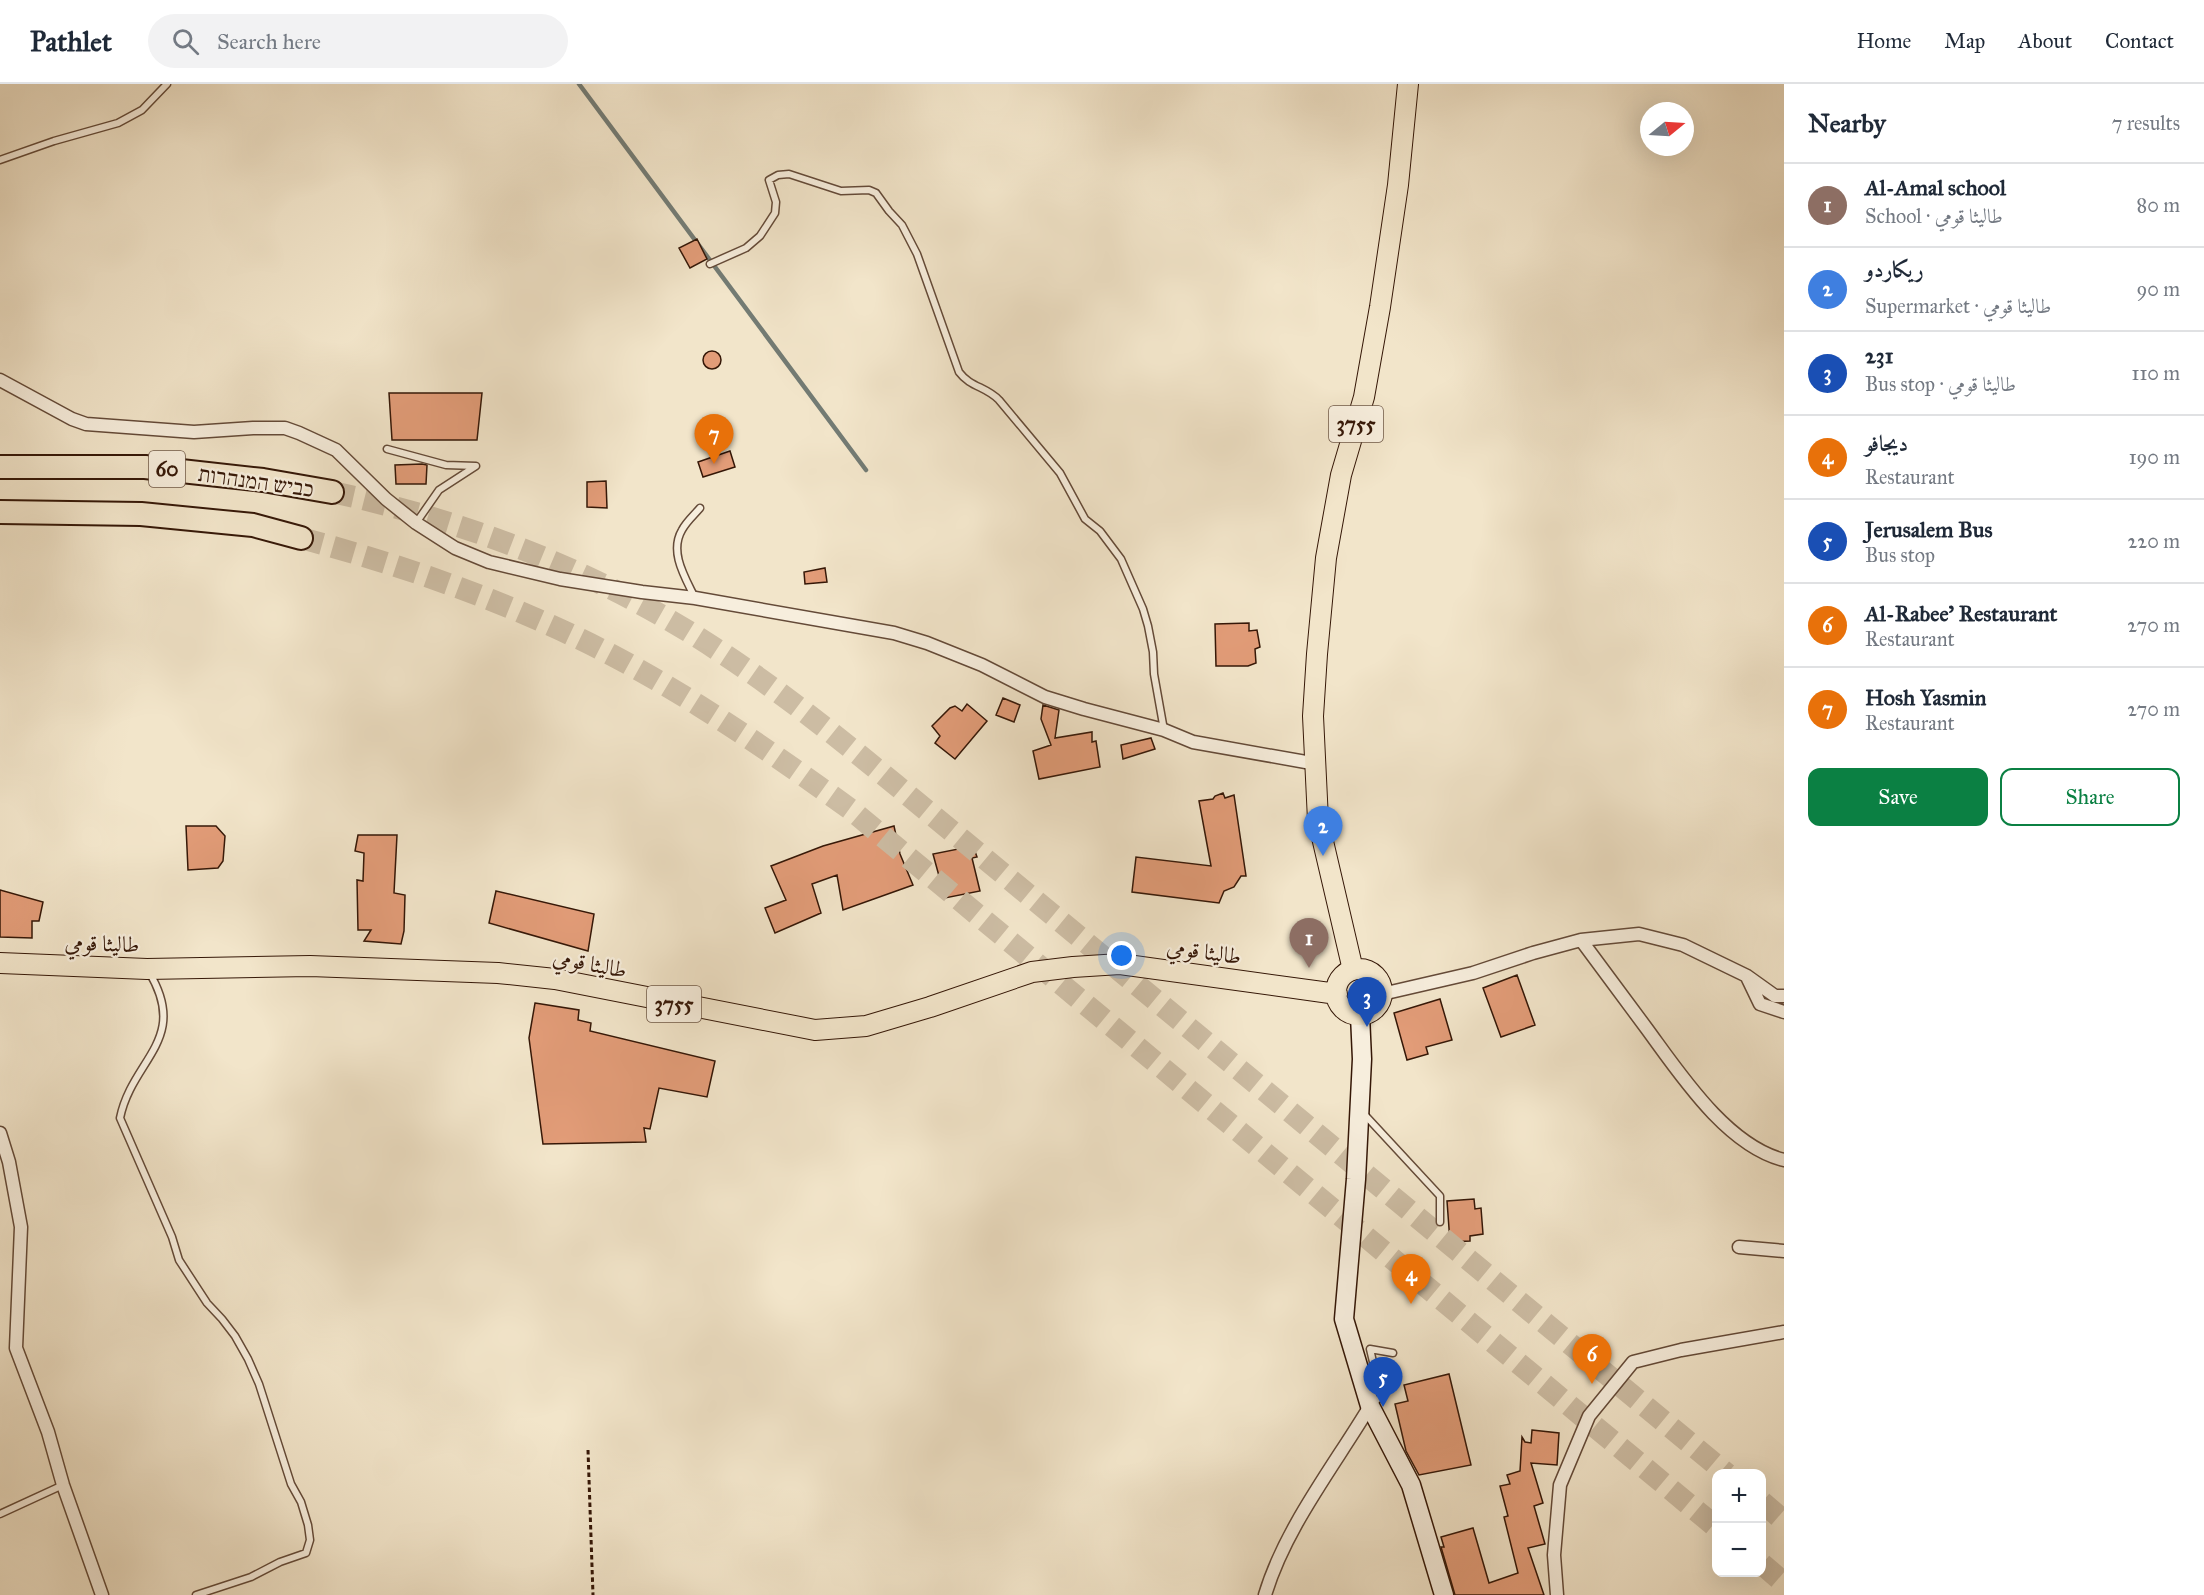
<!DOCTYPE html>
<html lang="en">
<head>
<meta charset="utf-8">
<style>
	body { margin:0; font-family:"IM FELL Great Primer",Amiri,"Frank Ruhl Libre",serif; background:#f2f2f3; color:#1f2937 }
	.controls { position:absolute; right:18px; bottom:18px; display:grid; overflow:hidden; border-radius:12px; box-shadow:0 6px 24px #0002 }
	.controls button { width:54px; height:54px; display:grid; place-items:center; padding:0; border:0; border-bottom:2px solid #e0e1e3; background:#fff; color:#1f2937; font:30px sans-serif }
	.compass { position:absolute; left:1640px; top:18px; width:54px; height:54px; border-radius:50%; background:#fff; box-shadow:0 6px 24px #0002; rotate:72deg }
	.you { position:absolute; left:1122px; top:872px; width:21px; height:21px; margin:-15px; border:4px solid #fff; border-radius:50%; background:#1a73e8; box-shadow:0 0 0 9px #1a73e833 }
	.badge { display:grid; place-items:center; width:39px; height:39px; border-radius:50%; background:#0b8043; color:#fff; font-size:20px; font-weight:700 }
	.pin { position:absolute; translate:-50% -50px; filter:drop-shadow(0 2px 3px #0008) }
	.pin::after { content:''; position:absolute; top:32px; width:21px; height:18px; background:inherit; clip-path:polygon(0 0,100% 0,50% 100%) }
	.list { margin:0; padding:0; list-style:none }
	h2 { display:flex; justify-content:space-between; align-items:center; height:78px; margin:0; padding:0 24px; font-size:26px }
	h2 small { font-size:20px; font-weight:400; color:#747a83 }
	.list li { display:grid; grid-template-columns:39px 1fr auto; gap:18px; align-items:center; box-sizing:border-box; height:84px; padding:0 24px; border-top:2px solid #e0e1e3 }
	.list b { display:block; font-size:22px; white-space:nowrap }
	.list p { margin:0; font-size:20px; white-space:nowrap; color:#747a83 }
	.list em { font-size:20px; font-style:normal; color:#747a83 }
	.actions { display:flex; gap:12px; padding:18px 24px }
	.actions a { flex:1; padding:14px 0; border:2px solid #0b8043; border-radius:12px; text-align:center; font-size:21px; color:#0b8043 }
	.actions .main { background:#0b8043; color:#fff }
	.icon { flex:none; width:33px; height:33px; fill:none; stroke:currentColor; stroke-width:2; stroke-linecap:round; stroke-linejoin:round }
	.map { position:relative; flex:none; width:1784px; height:1511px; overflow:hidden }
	header { display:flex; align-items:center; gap:36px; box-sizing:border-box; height:84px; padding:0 30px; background:#fff; border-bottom:2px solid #e0e1e3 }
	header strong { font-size:28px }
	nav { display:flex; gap:33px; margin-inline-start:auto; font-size:21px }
	.search { width:420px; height:54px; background:#f2f2f3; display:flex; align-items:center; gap:15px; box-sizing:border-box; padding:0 21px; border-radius:33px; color:#747a83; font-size:22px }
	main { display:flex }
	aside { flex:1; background:#fff }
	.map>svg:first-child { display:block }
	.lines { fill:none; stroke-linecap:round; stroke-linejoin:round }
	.stream { stroke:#737b74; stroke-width:4.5 }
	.building { fill:#e29c78; stroke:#351707; stroke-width:1.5 }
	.highway-tunnel { stroke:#ccbca3; stroke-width:22; stroke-dasharray:22 11; stroke-linecap:butt }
	.lane-casing { stroke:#644a38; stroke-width:9 }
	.street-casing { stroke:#644a38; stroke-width:15 }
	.secondary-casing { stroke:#351707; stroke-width:21 }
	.primary-casing { stroke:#351707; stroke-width:22 }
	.highway-casing { stroke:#351707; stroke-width:26 }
	.path { stroke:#351707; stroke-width:3; stroke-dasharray:4.5 3; stroke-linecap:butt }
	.lane { stroke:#f7eedd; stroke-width:6 }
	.street { stroke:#f7eedd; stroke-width:12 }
	.secondary { stroke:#f7eedd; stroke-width:18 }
	.primary { stroke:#f2e5ca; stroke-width:20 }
	.highway { stroke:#f2e5ca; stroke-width:22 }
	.labels { text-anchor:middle; stroke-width:4.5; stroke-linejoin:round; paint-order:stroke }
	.shield { fill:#f7eedd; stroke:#6f5847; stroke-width:1.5 }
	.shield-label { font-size:21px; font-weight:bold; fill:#351707 }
	.street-label { font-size:22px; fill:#351707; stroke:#f7eedd }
</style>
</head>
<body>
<header>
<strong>Pathlet</strong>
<div class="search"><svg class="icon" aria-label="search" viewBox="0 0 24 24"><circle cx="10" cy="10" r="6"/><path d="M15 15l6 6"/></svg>Search here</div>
<nav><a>Home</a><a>Map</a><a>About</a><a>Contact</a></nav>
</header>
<main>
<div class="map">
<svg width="1784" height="1511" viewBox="0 0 1784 1511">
	<rect width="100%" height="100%" fill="#f2e5ca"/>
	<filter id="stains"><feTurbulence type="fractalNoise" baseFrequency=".00333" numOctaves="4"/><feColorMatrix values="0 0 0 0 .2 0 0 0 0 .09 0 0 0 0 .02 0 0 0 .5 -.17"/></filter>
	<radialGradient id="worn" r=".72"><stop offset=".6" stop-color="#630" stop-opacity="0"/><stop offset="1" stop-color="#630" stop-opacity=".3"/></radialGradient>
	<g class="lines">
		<!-- stream -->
		<path class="stream" d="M579 0 866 386"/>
	</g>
	<!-- building -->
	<path class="building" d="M697 155 707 175 690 184 679 164Z
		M703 276a9 9 0 1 1 18 0a9 9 0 1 1-18 0Z
		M389 309H482L477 356H392Z
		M730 367 735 383 703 393 698 378Z
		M422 380 427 381 426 400H396L395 381Z
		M606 397 607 424 587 423V398Z
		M825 484 827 498 805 500 804 488Z
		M1249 539V547L1257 546 1260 563 1255 565 1256 579 1248 582H1216L1215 540Z
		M1003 614 1020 621 1014 638 996 631Z
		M967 620 987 637 955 675 935 659 940 652 932 642 950 624 955 622 962 627Z
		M1043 621 1059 626 1055 654 1092 648V658L1096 657 1100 683 1039 695 1033 667 1051 661 1041 635Z
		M1151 654 1155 665 1123 675 1121 661Z
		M1223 709 1225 714 1234 711 1246 792H1241L1234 803 1224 807 1219 819 1132 808 1136 773 1211 782 1199 717 1213 715 1215 712Z
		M186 742H216L225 752 223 777 218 784 188 786Z
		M894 742 900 770 913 801 843 826 837 791 812 800 821 829 775 849 765 824 786 816 771 782 823 762Z
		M358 751H397L394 809 405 811 404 847 401 860 364 857 371 846H358L357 796 363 797 364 769 355 767Z
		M973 762 977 773 972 774 980 807 945 814 933 770Z
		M0 806 43 818 39 837H32V854L0 853Z
		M496 807 594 830 588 867 489 839Z
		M1517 891 1535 941 1501 953 1483 904Z
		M1440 915 1452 956 1426 963 1428 970 1407 976 1394 929Z
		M535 919 579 926 578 936 591 939 590 947 715 977 707 1013 659 1004 650 1045 644 1044 646 1058 543 1060 529 954Z
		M1474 1115 1475 1125 1481 1124 1483 1150 1470 1152V1157L1450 1158 1447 1117Z
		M1449 1290 1471 1381 1419 1391 1406 1367 1395 1320 1408 1317 1404 1301Z
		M1532 1346 1559 1349 1557 1381 1531 1379 1543 1419 1534 1422 1545 1460 1528 1464 1544 1511H1455L1441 1463H1444L1441 1453 1473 1444 1489 1499 1518 1489 1504 1433 1508 1432 1500 1402 1510 1400 1507 1391 1520 1387 1522 1353 1525 1358 1531 1359Z"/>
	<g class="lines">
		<!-- highway-tunnel -->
		<path class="highway-tunnel" d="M332 408C471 438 604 490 722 569 783 609 840 655 896 701L1727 1390
			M301 454C405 482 509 518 606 568 692 613 771 668 850 725L1716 1443
			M1762 1418 1784 1437
			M1762 1480 1784 1499"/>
		<!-- lane casing -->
		<g class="lane-casing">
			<path id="lane" d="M0 76 54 57 118 39 142 26 167 0
				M710 180 746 164 760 152 775 129 776 118 769 96 778 91 789 90 841 107 869 106 876 109 889 127 902 141 917 170 959 288C970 303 987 303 999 316L1060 389 1085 435 1100 447 1121 475 1143 525 1148 542 1153 568 1154 590 1164 646
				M387 365 446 381 476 382 439 406 416 439
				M695 514C685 493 669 468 682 446 686 438 694 431 700 424
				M149 888C190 956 132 975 120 1034L172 1153 179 1176 207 1219 222 1235 235 1252 248 1275 259 1300 291 1400 301 1418 308 1441 310 1456 306 1469 280 1478 251 1493 196 1511
				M1364 1030 1440 1112V1138
				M1373 1320 1381 1312 1370 1265 1393 1269
				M0 1430 63 1401"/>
		</g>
		<!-- street casing -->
		<g class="street-casing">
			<path id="street" d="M0 296 72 335 86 340 194 348 253 344H285L299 349 336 366 386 415 416 439 455 464 489 478 560 495 642 508 695 514 894 549 927 559 982 581 1045 613 1084 625 1164 646 1193 658 1317 680
				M1581 856C1603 886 1625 915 1647 945 1680 990 1727 1062 1784 1076
				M1747 893 1760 920 1784 928
				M1382 910 1473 889 1533 869 1581 856 1639 850 1683 861 1747 892 1775 912H1784
				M0 1049 9 1078 21 1143 16 1264 48 1348 63 1401 102 1511
				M1739 1163 1784 1167
				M1265 1511C1285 1444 1334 1382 1370 1322
				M1557 1511 1554 1471 1560 1401 1589 1332 1633 1278 1681 1266 1784 1248"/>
		</g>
		<!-- secondary casing -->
		<g class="secondary-casing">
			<path id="secondary" d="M1360 931 1362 975 1356 1095 1344 1235 1370 1322 1411 1401 1444 1511"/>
		</g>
		<!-- primary casing -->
		<g class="primary-casing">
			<path id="primary" d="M0 879 147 885 310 882 498 889 555 895 815 946 866 942 930 923 1032 888 1073 883 1120 880 1337 910
				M1336 908a23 23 0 1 1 46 0a23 23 0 1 1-46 0Z
				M1353 886 1318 736 1313 632 1317 570 1326 474 1341 391 1364 313 1380 223 1398 101 1408 0"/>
		</g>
		<!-- highway casing -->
		<g class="highway-casing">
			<path id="highway" d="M0 383H145L263 396 332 408
				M0 428 141 430 253 441 301 454"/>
		</g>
		<!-- path -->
		<path class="path" d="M588 1366 593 1511"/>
		<!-- lane -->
		<use href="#lane" class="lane"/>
		<!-- street -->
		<use href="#street" class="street"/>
		<!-- secondary -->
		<use href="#secondary" class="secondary"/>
		<!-- primary -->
		<use href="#primary" class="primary"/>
		<!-- highway -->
		<use href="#highway" class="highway"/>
	</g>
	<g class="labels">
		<!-- shield labels -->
		<g class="shield">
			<rect x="1329" y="322" width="54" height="36" rx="4.5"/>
			<rect x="149" y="367" width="36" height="36" rx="4.5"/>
			<rect x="647" y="902" width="54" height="36" rx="4.5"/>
		</g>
		<g class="shield-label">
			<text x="1356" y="347">3755</text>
			<text x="167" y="392">60</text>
			<text x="674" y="927">3755</text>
		</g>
		<!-- street labels -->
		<g class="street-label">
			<text transform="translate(256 397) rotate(8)" y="8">כביש המנהרות</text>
			<text transform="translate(102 859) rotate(2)" y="8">طاليثا قومي</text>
			<text transform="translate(1204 867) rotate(8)" y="8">طاليثا قومي</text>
			<text transform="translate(590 879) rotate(11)" y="8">طاليثا قومي</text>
		</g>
	</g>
	<rect width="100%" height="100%" filter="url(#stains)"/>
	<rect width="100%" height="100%" fill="url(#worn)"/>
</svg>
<div class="controls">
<button>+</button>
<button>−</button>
</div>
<svg class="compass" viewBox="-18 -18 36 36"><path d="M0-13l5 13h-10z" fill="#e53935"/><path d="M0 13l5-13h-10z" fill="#747a83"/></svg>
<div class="you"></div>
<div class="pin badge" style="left:1309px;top:884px;background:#8d6e63">1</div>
<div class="pin badge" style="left:1323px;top:772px;background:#3f7fe0">2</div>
<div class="pin badge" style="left:1367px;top:943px;background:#1a4fb4">3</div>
<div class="pin badge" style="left:1411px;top:1220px;background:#e8710a">4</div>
<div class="pin badge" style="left:1383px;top:1323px;background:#1a4fb4">5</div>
<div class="pin badge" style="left:1592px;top:1300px;background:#e8710a">6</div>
<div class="pin badge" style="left:714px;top:380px;background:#e8710a">7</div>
</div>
<aside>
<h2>Nearby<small>7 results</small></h2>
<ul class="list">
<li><span class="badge" style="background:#8d6e63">1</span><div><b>Al-Amal school</b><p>School · طاليثا قومي</p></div><em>80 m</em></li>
<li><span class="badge" style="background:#3f7fe0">2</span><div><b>ريكاردو</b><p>Supermarket · طاليثا قومي</p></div><em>90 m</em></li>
<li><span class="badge" style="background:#1a4fb4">3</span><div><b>231</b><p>Bus stop · طاليثا قومي</p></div><em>110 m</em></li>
<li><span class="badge" style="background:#e8710a">4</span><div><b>ديجافو</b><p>Restaurant</p></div><em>190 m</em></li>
<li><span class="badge" style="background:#1a4fb4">5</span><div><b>Jerusalem Bus</b><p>Bus stop</p></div><em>220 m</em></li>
<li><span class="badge" style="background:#e8710a">6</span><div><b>Al-Rabee' Restaurant</b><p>Restaurant</p></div><em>270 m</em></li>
<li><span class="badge" style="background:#e8710a">7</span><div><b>Hosh Yasmin</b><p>Restaurant</p></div><em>270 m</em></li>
</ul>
<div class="actions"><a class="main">Save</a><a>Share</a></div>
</aside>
</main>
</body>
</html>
